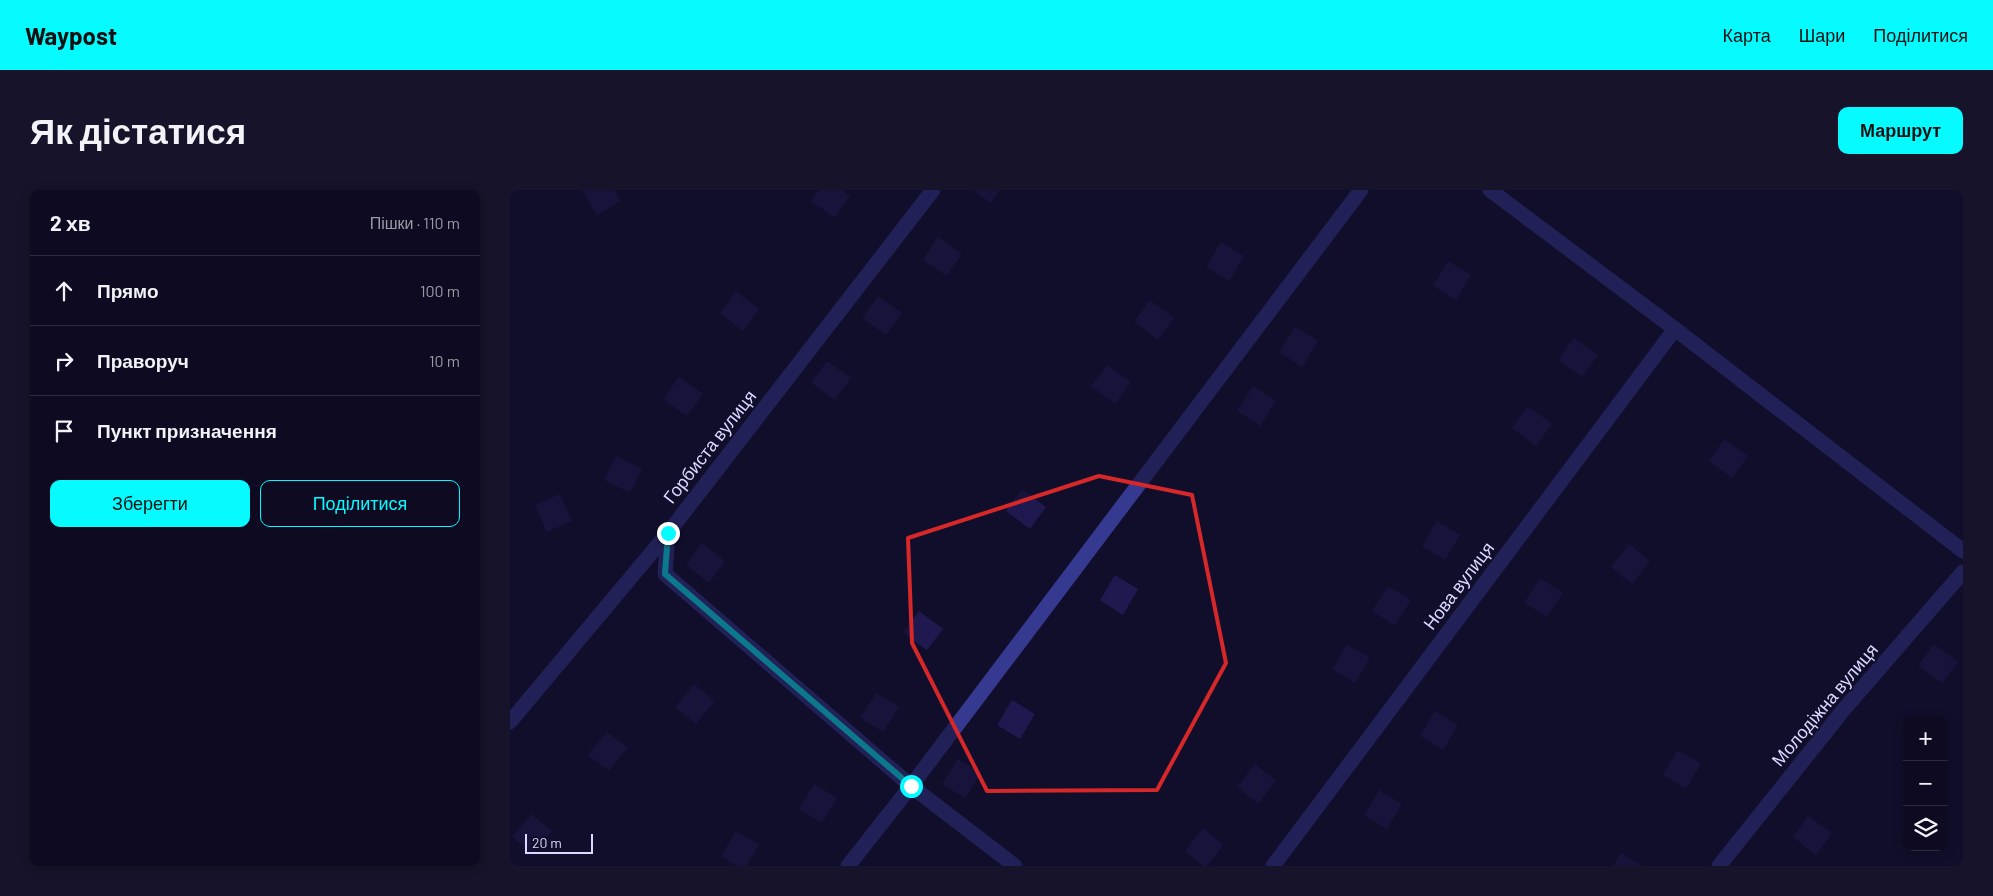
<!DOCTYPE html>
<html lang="uk">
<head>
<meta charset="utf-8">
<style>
	body { margin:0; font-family:Barlow,sans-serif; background:#16132a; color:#f1f3f6 }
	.controls { position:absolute; right:15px; bottom:15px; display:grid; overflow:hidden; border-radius:10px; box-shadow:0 2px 12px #0003 }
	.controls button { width:45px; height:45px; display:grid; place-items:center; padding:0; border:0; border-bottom:1px solid #2d2b3f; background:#0d0a21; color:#f1f3f6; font:25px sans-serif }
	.scale { position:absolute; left:15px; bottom:12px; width:68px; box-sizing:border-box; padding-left:5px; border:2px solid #dbd9ff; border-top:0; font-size:14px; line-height:18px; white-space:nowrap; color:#dbd9ff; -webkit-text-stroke:4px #110e2c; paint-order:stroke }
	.stop { position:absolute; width:15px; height:15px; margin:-11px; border:4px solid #05fbff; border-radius:50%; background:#fff }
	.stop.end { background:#05fbff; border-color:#fff; box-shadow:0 1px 5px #0008 }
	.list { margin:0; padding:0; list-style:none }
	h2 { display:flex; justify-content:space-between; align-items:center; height:65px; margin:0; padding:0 20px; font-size:21px }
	h2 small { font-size:16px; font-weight:400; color:#9a9aa5 }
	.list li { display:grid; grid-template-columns:32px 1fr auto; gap:15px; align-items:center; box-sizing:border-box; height:70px; padding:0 20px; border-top:1px solid #2d2b3f }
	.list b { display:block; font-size:19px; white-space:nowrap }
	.list em { font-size:16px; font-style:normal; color:#9a9aa5 }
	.actions { display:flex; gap:10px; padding:15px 20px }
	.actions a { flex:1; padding:11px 0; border:1px solid #05fbff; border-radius:10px; text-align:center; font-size:18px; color:#05fbff }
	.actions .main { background:#05fbff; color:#111 }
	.icon { flex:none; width:28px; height:28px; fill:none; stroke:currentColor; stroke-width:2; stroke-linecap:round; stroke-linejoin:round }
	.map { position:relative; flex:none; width:1453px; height:676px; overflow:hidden; border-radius:10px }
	header { display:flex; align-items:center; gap:30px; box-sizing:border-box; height:70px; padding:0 25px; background:#05fbff; color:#111 }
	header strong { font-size:24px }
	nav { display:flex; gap:28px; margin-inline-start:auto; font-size:18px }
	.intro { display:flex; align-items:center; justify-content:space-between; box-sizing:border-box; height:120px; padding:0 30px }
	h1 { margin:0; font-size:35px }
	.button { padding:12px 22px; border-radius:10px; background:#05fbff; color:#111; font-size:18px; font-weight:700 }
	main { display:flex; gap:30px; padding:0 30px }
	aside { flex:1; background:#0d0a21; border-radius:10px; box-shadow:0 2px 12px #0003 }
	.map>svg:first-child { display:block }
	.building { fill:#1f194f }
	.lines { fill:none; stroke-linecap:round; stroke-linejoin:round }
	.minor { stroke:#35398f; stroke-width:15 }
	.route { stroke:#05fbff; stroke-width:6 }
	.marked { fill:none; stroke:#d62828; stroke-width:4; stroke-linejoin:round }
	.labels { text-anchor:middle; stroke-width:4; stroke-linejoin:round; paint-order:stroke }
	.street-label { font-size:18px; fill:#dbd9ff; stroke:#110e2c }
</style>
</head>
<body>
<header>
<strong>Waypost</strong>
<nav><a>Карта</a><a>Шари</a><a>Поділитися</a></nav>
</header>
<div class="intro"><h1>Як дістатися</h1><a class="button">Маршрут</a></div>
<main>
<aside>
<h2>2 хв<small>Пішки · 110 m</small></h2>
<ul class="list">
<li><svg class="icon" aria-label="ahead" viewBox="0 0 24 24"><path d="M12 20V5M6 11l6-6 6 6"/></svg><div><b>Прямо</b></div><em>100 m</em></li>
<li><svg class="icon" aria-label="right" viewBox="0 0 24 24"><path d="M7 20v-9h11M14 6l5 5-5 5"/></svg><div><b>Праворуч</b></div><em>10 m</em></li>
<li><svg class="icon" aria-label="arrive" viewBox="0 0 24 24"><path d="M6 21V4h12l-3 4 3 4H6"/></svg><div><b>Пункт призначення</b></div></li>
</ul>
<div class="actions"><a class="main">Зберегти</a><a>Поділитися</a></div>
</aside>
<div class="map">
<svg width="1453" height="676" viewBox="0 0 1453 676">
	<rect width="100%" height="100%" fill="#110e2c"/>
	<!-- building -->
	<path class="building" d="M72 0H104L110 11 87 25Z
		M309 0H332L340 6 325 28 301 11Z
		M463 0H490L481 13Z
		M428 47 452 64 436 86 413 69Z
		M711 52 734 66 719 91 696 77Z
		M938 71 961 85 946 110 923 96Z
		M226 101 249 119 233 141 210 123Z
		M368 106 392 123 376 145 352 128Z
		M640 110 664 128 648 150 624 132Z
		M785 137 808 151 792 177 769 162Z
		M1064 148 1088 165 1072 187 1048 170Z
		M317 171 341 188 325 210 301 193Z
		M597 175 621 192 605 214 581 196Z
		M169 187 193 204 177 226 153 209Z
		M743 196 766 211 750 236 727 221Z
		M1018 216 1042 234 1026 256 1002 238Z
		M1214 249 1238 266 1222 288 1199 271Z
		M106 266 132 279 120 303 94 290Z
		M512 299 536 317 520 339 496 321Z
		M50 304 62 331 37 342 25 315Z
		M927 331 950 345 935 370 912 356Z
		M192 353 215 371 199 393 176 375Z
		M1119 354 1140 371 1122 394 1101 377Z
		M605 385 628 399 613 425 590 410Z
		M1030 388 1053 403 1037 427 1014 413Z
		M878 396 901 410 885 436 862 421Z
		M409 421 433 439 417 460 393 443Z
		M837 454 860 468 845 493 822 479Z
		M1424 454 1448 472 1432 493 1408 476Z
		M184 494 205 511 186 534 165 517Z
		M366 503 389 517 373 542 350 528Z
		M502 510 525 524 510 549 487 535Z
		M925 521 948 535 933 560 910 546Z
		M97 542 118 558 99 581 78 565Z
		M1168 560 1191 574 1176 599 1153 585Z
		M448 569 471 583 455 608 432 594Z
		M745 574 766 591 748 614 727 597Z
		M304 594 327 608 312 633 289 619Z
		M869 600 892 614 877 639 854 625Z
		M21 624 42 641 23 664 2 647Z
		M1298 626 1322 643 1306 665 1283 647Z
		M693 638 714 655 697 676H693L675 661Z
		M226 641 249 655 236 676H226L211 666Z
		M1111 663 1132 676H1103Z"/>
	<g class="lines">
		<!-- minor -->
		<path class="minor" d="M980 0 1165 139 1453 361
			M158 343 155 384 401 596 505 676
			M0 532 158 343 423 0
			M338 676 401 596 851 0
			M763 676 1165 139
			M1209 676 1335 518 1453 382"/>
	</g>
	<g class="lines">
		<!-- route -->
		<path class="route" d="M158 343 155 384 401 596"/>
	</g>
	<!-- marked area -->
	<path d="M0 0H1453V676H0ZM589 286 682 305 716 473 647 600 477 601 402 453 398 348Z" fill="#110e2c" fill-opacity=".55" fill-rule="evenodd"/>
	<path class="marked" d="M589 286 682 305 716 473 647 600 477 601 402 453 398 348Z"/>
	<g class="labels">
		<!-- street labels -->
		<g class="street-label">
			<text transform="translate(200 257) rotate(-52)" y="6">Горбиста вулиця</text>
			<text transform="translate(949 396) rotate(-53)" y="6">Нова вулиця</text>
			<text transform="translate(1315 515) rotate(-50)" y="6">Молодіжна вулиця</text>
		</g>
	</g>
</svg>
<div class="controls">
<button>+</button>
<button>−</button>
<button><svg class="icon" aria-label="layers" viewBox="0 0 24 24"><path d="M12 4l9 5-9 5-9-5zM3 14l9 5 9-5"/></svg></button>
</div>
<div class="scale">20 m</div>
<div class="stop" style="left:401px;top:596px"></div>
<div class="stop end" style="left:158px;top:343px"></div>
</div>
</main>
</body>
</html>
